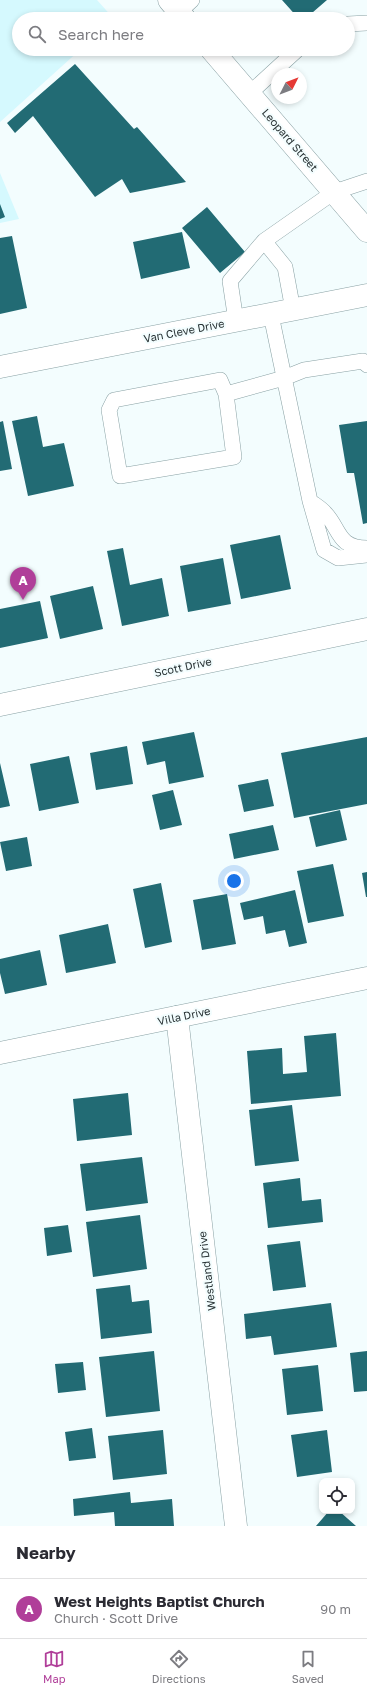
<!DOCTYPE html>
<html lang="en">
<head>
<meta charset="utf-8">
<style>
	body { margin:0; font-family:"Golos Text",sans-serif; background:#f2f2f3; color:#2b2b33 }
	.controls { position:absolute; right:12px; bottom:12px; display:grid; overflow:hidden; border-radius:8px; box-shadow:0 2px 6px #0003 }
	.controls button { width:36px; height:36px; display:grid; place-items:center; padding:0; border:0; border-bottom:1px solid #e1e1e2; background:#fff; color:#2b2b33; font:20px sans-serif }
	.compass { position:absolute; left:271px; top:68px; width:36px; height:36px; border-radius:50%; background:#fff; box-shadow:0 2px 6px #0003; rotate:48deg }
	.you { position:absolute; left:234px; top:881px; width:14px; height:14px; margin:-10px; border:3px solid #fff; border-radius:50%; background:#1a73e8; box-shadow:0 0 0 6px #1a73e833 }
	.badge { display:grid; place-items:center; width:26px; height:26px; border-radius:50%; background:#b03e99; color:#fff; font-size:13px; font-weight:700 }
	.pin { position:absolute; translate:-50% -33px; filter:drop-shadow(0 1px 2px #0008) }
	.pin::after { content:''; position:absolute; top:21px; width:14px; height:12px; background:inherit; clip-path:polygon(0 0,100% 0,50% 100%) }
	.list { margin:0; padding:0; list-style:none }
	h2 { display:flex; justify-content:space-between; align-items:center; height:52px; margin:0; padding:0 16px; font-size:17px }
	h2 small { font-size:13px; font-weight:400; color:#7c7c81 }
	.list li { display:grid; grid-template-columns:26px 1fr auto; gap:12px; align-items:center; box-sizing:border-box; height:60px; padding:0 16px; border-top:1px solid #e1e1e2 }
	.list b { display:block; font-size:15px; white-space:nowrap }
	.list p { margin:0; font-size:13px; white-space:nowrap; color:#7c7c81 }
	.list em { font-size:13px; font-style:normal; color:#7c7c81 }
	.icon { flex:none; width:22px; height:22px; fill:none; stroke:currentColor; stroke-width:2; stroke-linecap:round; stroke-linejoin:round }
	.map { position:relative; flex:none; width:367px; height:1526px; overflow:hidden }
	.search { position:absolute; background:#fff; box-shadow:0 2px 6px #0003; left:12px; right:12px; top:12px; height:44px; display:flex; align-items:center; gap:10px; box-sizing:border-box; padding:0 14px; border-radius:22px; color:#7c7c81; font-size:15px }
	.sheet { height:112px; background:#fff }
	nav { display:flex; justify-content:space-around; align-items:center; box-sizing:border-box; height:56px; border-top:1px solid #e1e1e2; background:#fff; font-size:11px; color:#7c7c81 }
	nav a { display:grid; justify-items:center; gap:2px }
	nav .on { color:#b03e99 }
	.map>svg:first-child { display:block }
	.built { fill:#d5f9fe }
	.building { fill:#226b74 }
	.lines { fill:none; stroke-linecap:round; stroke-linejoin:round }
	.lane-casing { stroke:#89a1a4; stroke-width:16 }
	.street-casing { stroke:#89a1a4; stroke-width:23 }
	.secondary-casing { stroke:#89a1a4; stroke-width:23 }
	.lane { stroke:#fff; stroke-width:15 }
	.street { stroke:#fff; stroke-width:22 }
	.secondary { stroke:#fff; stroke-width:22 }
	.labels { text-anchor:middle; stroke-width:4; stroke-linejoin:round; paint-order:stroke }
	.street-label { font-size:11px; fill:#2a3436; stroke:#f3fdfe }
</style>
</head>
<body>
<div class="map">
<svg width="367" height="1526" viewBox="0 0 367 1526">
	<rect width="100%" height="100%" fill="#f3fdfe"/>
	<!-- built -->
	<path class="built" d="M0 0H97L114 19H19V49H81L0 122Z
		M0 173 19 219 0 223Z"/>
	<!-- building -->
	<path class="building" d="M282 0H327L305 19H299Z
		M75 64 134 129 137 127 186 182 130 193 122 179 95 197 33 116 15 133 7 123Z
		M0 204 5 217 0 219Z
		M207 207 245 252 220 273 182 228Z
		M182 232 190 268 141 279 133 242Z
		M12 236 27 308 0 314V238Z
		M37 416 43 447 64 443 74 486 28 496 12 421Z
		M3 421 12 469 0 471V422Z
		M367 421V523L363 524 354 473H347L339 425Z
		M280 535 291 589 241 599 230 545Z
		M123 548 130 585 162 578 169 616 122 626 107 551Z
		M223 558 231 604 188 612 180 566Z
		M93 586 103 629 60 639 50 596Z
		M40 601 48 638 0 648V609Z
		M194 732 204 777 169 784 165 761 147 765 142 742Z
		M367 737V804L294 818 281 753Z
		M127 746 133 784 96 790 90 753Z
		M69 756 79 803 39 811 30 764Z
		M0 763 10 806 0 808Z
		M268 779 274 806 244 812 238 785Z
		M173 790 182 825 160 830 152 795Z
		M340 810 347 840 316 847 309 817Z
		M273 825 279 850 234 859 229 834Z
		M27 837 32 866 6 871 0 842Z
		M333 864 344 916 308 923 297 871Z
		M367 872V897H366L362 873Z
		M161 883 172 942 145 948 133 889Z
		M295 890 307 943 289 947 285 930 266 934 263 916 244 920 240 903Z
		M227 894 236 944 202 950 193 900Z
		M108 924 116 963 66 973 59 935Z
		M40 950 47 985 5 994 0 973V959Z
		M336 1033 341 1096 251 1104 247 1051 282 1048 283 1074 307 1072 304 1036Z
		M128 1093 132 1135 77 1141 73 1099Z
		M292 1105 299 1161 255 1166 249 1110Z
		M142 1157 148 1203 86 1211 80 1164Z
		M300 1178 302 1201 321 1199 323 1222 268 1228 263 1183Z
		M140 1215 147 1269 93 1277 86 1222Z
		M68 1225 72 1252 47 1256 44 1228Z
		M300 1241 306 1287 273 1291 267 1245Z
		M130 1285 132 1302 149 1300 152 1333 101 1339 96 1289Z
		M331 1303 337 1347 274 1355 271 1336 246 1339 244 1314Z
		M154 1351 160 1411 106 1417 99 1357Z
		M367 1351V1391L354 1392 350 1353Z
		M83 1362 86 1390 58 1393 55 1364Z
		M318 1365 323 1411 287 1415 282 1369Z
		M92 1428 96 1458 69 1461 65 1432Z
		M163 1430 167 1474 113 1480 108 1436Z
		M327 1430 332 1472 297 1477 291 1435Z
		M130 1492 131 1503 172 1499 174 1526H115L114 1512 74 1516 73 1499Z
		M329 1511H339L356 1526H316Z"/>
	<g class="lines">
		<!-- lane casing -->
		<g class="lane-casing">
			<path id="lane" d="M179 12 192 0
				M348 24 367 23
				M250 93 298 49
				M293 310 285 267 264 241 334 192 367 181
				M271 315 310 501 324 550 338 558 367 555
				M236 321 230 281 264 241
				M226 394 234 457 120 476 109 410 114 400 220 380 226 394 284 378 304 370 363 361 367 365
				M310 501C315 505 321 508 325 513 340 528 337 548 367 548"/>
		</g>
		<!-- street casing -->
		<g class="street-casing">
			<path id="street" d="M0 367 367 295
				M0 705 367 629
				M177 1017 236 1526"/>
		</g>
		<!-- secondary casing -->
		<g class="secondary-casing">
			<path id="secondary" d="M169 0 185 19
				M211 49 367 231
				M0 1053 367 978"/>
		</g>
		<!-- lane -->
		<use href="#lane" class="lane"/>
		<!-- street -->
		<use href="#street" class="street"/>
		<!-- secondary -->
		<use href="#secondary" class="secondary"/>
	</g>
	<g class="labels">
		<!-- street labels -->
		<g class="street-label">
			<text transform="translate(290 140) rotate(49)" y="4">Leopard Street</text>
			<text transform="translate(184 331) rotate(-11)" y="4">Van Cleve Drive</text>
			<text transform="translate(183 667) rotate(-12)" y="4">Scott Drive</text>
			<text transform="translate(184 1016) rotate(-12)" y="4">Villa Drive</text>
			<text transform="translate(207 1271) rotate(-97)" y="4">Westland Drive</text>
		</g>
	</g>
</svg>
<div class="controls">
<button><svg class="icon" aria-label="locate" viewBox="0 0 24 24"><circle cx="12" cy="12" r="6"/><path d="M12 2v4M12 18v4M2 12h4M18 12h4"/></svg></button>
</div>
<svg class="compass" viewBox="-18 -18 36 36"><path d="M0-13l5 13h-10z" fill="#e53935"/><path d="M0 13l5-13h-10z" fill="#7c7c81"/></svg>
<div class="you"></div>
<div class="pin badge" style="left:23px;top:600px">A</div>
<div class="search"><svg class="icon" aria-label="search" viewBox="0 0 24 24"><circle cx="10" cy="10" r="6"/><path d="M15 15l6 6"/></svg>Search here</div>
</div>
<section class="sheet">
<h2>Nearby<small></small></h2>
<ul class="list">
<li><span class="badge">A</span><div><b>West Heights Baptist Church</b><p>Church · Scott Drive</p></div><em>90 m</em></li>
</ul>
</section>
<nav>
<a class="on"><svg class="icon" aria-label="map" viewBox="0 0 24 24"><path d="M3 6l6-2 6 2 6-2v14l-6 2-6-2-6 2zM9 4v14M15 6v14"/></svg>Map</a>
<a><svg class="icon" aria-label="directions" viewBox="0 0 24 24"><path d="M12 3l9 9-9 9-9-9zM9 14v-3h6M13 9l2 2-2 2"/></svg>Directions</a>
<a><svg class="icon" aria-label="saved" viewBox="0 0 24 24"><path d="M7 4h10v16l-5-4-5 4z"/></svg>Saved</a>
</nav>
</body>
</html>
